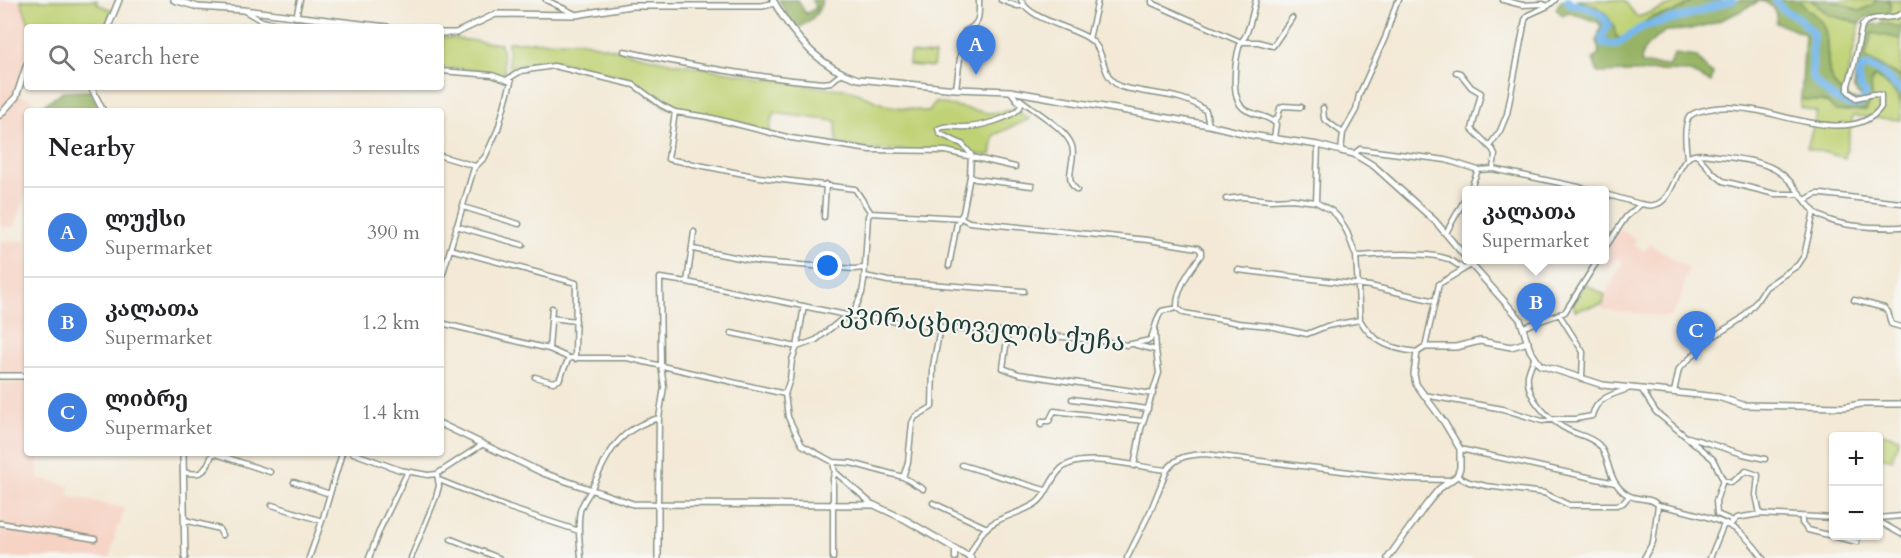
<!DOCTYPE html>
<html lang="en">
<head>
<meta charset="utf-8">
<style>
	body { margin:0; font-family:Cardo,"Noto Serif Georgian",serif; background:#f2f2f2; color:#202124 }
	.controls { position:absolute; right:18px; bottom:18px; display:grid; overflow:hidden; border-radius:6px; box-shadow:0 2px 4px #0004 }
	.controls button { width:54px; height:54px; display:grid; place-items:center; padding:0; border:0; border-bottom:2px solid #e0e0e0; background:#fff; color:#202124; font:30px sans-serif }
	.you { position:absolute; left:828px; top:266px; width:21px; height:21px; margin:-15px; border:4px solid #fff; border-radius:50%; background:#1a73e8; box-shadow:0 0 0 9px #1a73e833 }
	.badge { display:grid; place-items:center; width:39px; height:39px; border-radius:50%; background:#b5179e; color:#fff; font-size:20px; font-weight:700 }
	.pin { position:absolute; translate:-50% -50px; filter:drop-shadow(0 2px 3px #0008) }
	.pin::after { content:''; position:absolute; top:32px; width:21px; height:18px; background:inherit; clip-path:polygon(0 0,100% 0,50% 100%) }
	.popup { position:absolute; left:1462px; top:186px; width:147px; height:78px; box-sizing:border-box; display:grid; place-content:center; border-radius:6px; background:#fff; filter:drop-shadow(0 2px 4px #0005); font-size:20px; white-space:nowrap; color:#757577 }
	.popup b { font-size:22px; color:#202124 }
	.popup::after { content:''; position:absolute; left:50%; top:100%; margin-left:-12px; border:12px solid transparent; border-top-color:#fff }
	.list { margin:0; padding:0; list-style:none }
	h2 { display:flex; justify-content:space-between; align-items:center; height:78px; margin:0; padding:0 24px; font-size:26px }
	h2 small { font-size:20px; font-weight:400; color:#757577 }
	.list li { display:grid; grid-template-columns:39px 1fr auto; gap:18px; align-items:center; box-sizing:border-box; height:90px; padding:0 24px; border-top:2px solid #e0e0e0 }
	.list b { display:block; font-size:22px; white-space:nowrap }
	.list p { margin:0; font-size:20px; white-space:nowrap; color:#757577 }
	.list em { font-size:20px; font-style:normal; color:#757577 }
	.icon { flex:none; width:33px; height:33px; fill:none; stroke:currentColor; stroke-width:2; stroke-linecap:round; stroke-linejoin:round }
	.map { position:relative; flex:none; width:1901px; height:558px; overflow:hidden }
	.search { position:absolute; background:#fff; box-shadow:0 2px 4px #0004; left:24px; top:24px; width:420px; height:66px; display:flex; align-items:center; gap:15px; box-sizing:border-box; padding:0 21px; border-radius:6px; color:#757577; font-size:22px }
	.panel { position:absolute; background:#fff; box-shadow:0 2px 4px #0004; left:24px; top:108px; width:420px; height:348px; border-radius:6px }
	.map>svg:first-child { display:block }
	.built { fill:#f6d2c3 }
	.green { fill:#bfd275; stroke:#6f8854; stroke-width:1.5 }
	.forest { fill:#97b466; stroke:#5b784d; stroke-width:1.5 }
	.lines { fill:none; stroke-linecap:round; stroke-linejoin:round }
	.river { stroke:#77b8eb; stroke-width:8 }
	.street-casing { stroke:#899385; stroke-width:7 }
	.secondary-casing { stroke:#899385; stroke-width:8 }
	.street { stroke:#fff; stroke-width:4 }
	.secondary { stroke:#fff; stroke-width:5 }
	.labels { text-anchor:middle; stroke-width:4.5; stroke-linejoin:round; paint-order:stroke }
	.street-label { font-size:26px; fill:#1f3d34; stroke:#f6f6f2 }
</style>
</head>
<body>
<div class="map">
<svg width="1901" height="558" viewBox="0 0 1901 558">
	<rect width="100%" height="100%" fill="#f6f6f2"/>
	<filter id="ink" filterUnits="userSpaceOnUse"><feTurbulence type="fractalNoise" baseFrequency=".0167" numOctaves="2"/><feDisplacementMap in="SourceGraphic" scale="12" xChannelSelector="R" yChannelSelector="G"/><feConvolveMatrix kernelMatrix="1 2 1 2 8 2 1 2 1" color-interpolation-filters="sRGB"/></filter>
	<filter id="wash" filterUnits="userSpaceOnUse"><feTurbulence type="fractalNoise" baseFrequency=".008" numOctaves="4" result="noise"/><feDisplacementMap in="SourceGraphic" scale="24" xChannelSelector="R" yChannelSelector="G"/><feGaussianBlur stdDeviation="1.35" result="paint"/><feColorMatrix in="noise" values="0 0 0 0 0 0 0 0 0 0 0 0 0 0 0 0 0 1.4 0 .05"/><feComposite in="paint" operator="in"/></filter>
	<g filter="url(#wash)">
		<rect width="100%" height="100%" fill="#f3e9d6"/>
		<!-- built -->
		<path class="built" d="M0 0H21L30 27H27V63L14 97 0 112Z
			M19 95 31 99 39 108 37 111H27V192L14 227H0V117Z
			M1620 229 1636 239 1634 245 1645 251 1650 244 1688 268 1680 301 1670 317 1602 309 1605 295 1623 262 1616 258 1608 268 1598 262 1600 260H1605V252Z
			M27 240V374H0V242Z
			M0 383H27V453H38V478L70 486 68 496 124 508 120 526H117L110 558H0Z"/>
		<!-- green -->
		<path class="green" d="M21 0H97V4L112 10 105 27H30Z
			M1577 0H1624L1637 17C1655 12 1677 0 1694 0L1674 13 1652 17 1622 38 1616 37 1613 25 1605 13 1596 6Z
			M1799 0H1811L1829 15 1860 23 1845 87 1846 95C1819 79 1833 52 1824 27 1819 14 1805 11 1799 0Z
			M1833 0H1876L1873 5 1859 11Z
			M1888 0H1901V28L1881 23C1887 15 1895 9 1888 0Z
			M293 20 358 27H301L293 24Z
			M1877 32 1901 39V77L1865 58 1872 33Z
			M441 37 501 44 505 75 478 70 441 68Z
			M580 41 673 63 826 88 847 89 885 105 929 112 935 102 988 113 1015 110 1030 119 994 135 991 155H966L950 151 869 150 837 144 836 121 773 113 769 132 665 107 631 79 553 60 509 67 508 42Z
			M910 53 935 55 933 67 909 65Z
			M1874 76C1882 79 1896 91 1900 100 1901 106 1901 113 1901 120L1853 116 1845 158 1807 148 1817 112 1800 107 1801 99 1827 102 1836 111 1866 110C1875 98 1866 87 1874 76Z
			M1585 284 1605 295 1603 304 1575 310 1573 303Z
			M1879 432 1899 438 1892 460 1879 456Z"/>
		<!-- forest -->
		<path class="forest" d="M779 0H798L806 14 816 8 812 0H822C818 17 810 21 795 30Z
			M1561 0C1585 0 1613 8 1616 37L1622 38 1652 17 1674 13 1694 0H1799C1805 11 1819 14 1824 27 1831 51 1821 80 1845 95 1851 99 1855 102 1862 99L1854 89V81L1865 30 1869 25C1880 23 1891 23 1901 28V39L1872 33 1865 58 1901 77V103C1897 93 1884 80 1874 76L1871 81 1872 97 1866 110 1836 111 1827 102 1801 99 1805 34 1776 23C1778 12 1770 1 1759 1 1729 18 1700 32 1665 31 1654 41 1638 48 1642 64L1670 66 1674 54 1697 57 1708 71 1713 73 1711 82 1690 72 1662 71 1598 73 1593 59 1599 54 1597 40 1601 26 1598 22C1591 21 1587 18 1581 16 1576 15 1573 15 1568 12L1563 15 1556 9Z
			M1811 0H1833L1859 11 1873 5 1876 0H1888C1894 7 1891 10 1886 16 1876 16 1866 14 1860 23L1829 15Z
			M90 91 100 111H37L39 108 63 92Z"/>
		<g class="lines">
			<!-- river -->
			<path class="river" d="M1568 0 1569 3C1585 7 1599 9 1608 24L1602 37 1603 44 1616 45 1644 26 1682 17 1733 0
				M1775 0 1782 9 1799 18 1813 33 1812 77C1822 90 1843 109 1860 104L1865 98V93C1858 87 1858 77 1860 68 1876 62 1890 81 1901 91"/>
		</g>
	</g>
	<g filter="url(#ink)">
		<g class="lines">
			<!-- street casing -->
			<g class="street-casing">
				<path id="street" d="M546 0 575 14
					M1001 0 1017 6H1024
					M1021 0C1029 19 1071 27 1088 38 1108 51 1098 73 1119 86 1125 89 1134 89 1141 91 1163 95 1188 96 1206 111L1209 125
					M1152 0V3L1241 42H1258L1273 46 1292 18
					M1256 0C1253 10 1251 22 1247 32 1246 37 1242 40 1240 44 1235 60 1230 96 1243 108 1253 116 1269 115 1276 124L1274 138
					M1503 0 1522 5 1543 4 1548 6 1555 0
					M243 10 262 21 290 27
					M296 17 300 0
					M1089 39 1098 0
					M624 51C690 66 755 77 823 83L831 82 841 74
					M441 71 492 75 511 82 498 129 485 157 474 168 441 280
					M1456 72 1460 73 1471 87 1481 93 1472 129 1493 150 1495 155 1493 169
					M508 79 521 71 554 66 634 85 661 105 675 112 708 117 791 138 870 150 946 151 1015 167
					M956 89 962 42 965 31C981 24 979 15 979 0
					M1020 99C1034 111 1066 128 1072 146 1077 160 1062 179 1077 190
					M1323 108 1324 119 1343 133
					M675 112 668 159 759 177 855 189 871 213
					M1274 121 1278 117 1280 108 1283 106 1301 107
					M1490 145 1500 131 1507 114 1525 20 1528 15 1548 6
					M1341 151 1343 133 1356 110 1359 95 1385 38 1396 4 1399 0
					M1354 154 1360 149 1446 160 1478 170 1493 169 1593 190
					M1697 155 1713 173 1723 181 1775 194H1799
					M441 156 475 166
					M1687 158C1686 147 1683 127 1689 117 1693 112 1700 111 1705 110 1723 105 1742 108 1760 111 1792 118 1858 142 1881 107V95L1874 94 1856 98 1848 91V85L1854 65 1862 26C1871 13 1889 22 1901 14
					M970 176 975 179 1032 186
					M1470 190 1478 170
					M1605 194 1640 204
					M1226 199 1242 197 1270 200 1292 199 1316 202 1332 211 1338 217 1347 232 1356 256 1360 320C1373 343 1392 349 1417 352
					M1805 200 1816 194H1822L1901 203
					M1316 202 1318 145
					M463 207 519 224
					M871 213 961 218 969 222 1148 240 1198 248 1201 251V255C1190 270 1176 289 1177 308
					M871 213 868 216 864 281 862 293 853 314 841 320 816 340 797 347 792 360 790 379 785 394 788 417 802 445 833 462 835 472 873 505
					M824 217 826 184
					M456 226 523 245
					M1446 233 1467 195
					M1605 248 1626 217 1641 204C1645 205 1650 206 1654 205 1673 202 1675 168 1688 158 1694 153 1703 154 1710 155 1731 158 1757 159 1776 170 1792 179 1801 197 1813 210 1830 228 1878 228 1901 227
					M450 249 576 283 575 359
					M693 249 760 262 854 269 864 268
					M1356 256C1379 255 1428 251 1448 259 1454 262 1459 266 1464 269
					M949 266 957 223 963 213 970 176 971 154 962 144 940 134 938 129C946 124 956 128 966 127 978 127 1018 117 1021 105L1011 92
					M1238 270 1370 286 1435 301
					M865 276 888 281 1024 291
					M687 282 851 316 966 330 978 329 1095 340 1127 345 1150 340C1154 333 1158 313 1162 311 1166 309 1172 310 1177 308L1184 313 1238 323 1269 326 1307 334 1327 326 1360 320
					M1854 300 1884 308 1888 312 1891 324 1901 327
					M1559 314 1583 352 1582 378
					M551 318 576 321
					M441 323 549 349 569 358H627L785 394
					M1524 327 1565 312 1598 260
					M1008 332 1003 368 1019 374 1153 394
					M731 333 797 347 804 306
					M1136 345 1156 350
					M1425 347 1439 284 1471 265
					M549 349 552 308
					M1534 358C1532 363 1529 370 1528 375 1525 398 1551 422 1570 431 1579 435 1591 437 1599 445 1611 458 1606 482 1628 495 1637 501 1650 496 1658 505 1678 509 1722 519 1738 531 1748 538 1756 548 1763 558
					M535 377 553 382 559 380 569 358
					M1642 390 1656 412 1713 459 1723 480 1716 501 1717 514 1733 521
					M1674 392 1679 369 1711 338 1741 319 1756 302 1766 287 1798 265 1804 256 1814 211
					M1424 395 1503 409 1542 421 1556 419H1575L1592 416C1596 398 1613 394 1628 389
					M1072 399 1148 409
					M1041 425 1042 421H1049L1054 411 1143 421
					M1688 437 1743 454 1765 459
					M1460 449 1615 483
					M213 453 270 472
					M353 453 400 470 428 475 437 474 483 444
					M833 462 851 463 903 477 923 489
					M962 465 1045 490
					M1134 466 1141 429 1159 373 1156 350 1155 332
					M183 472C204 477 205 471 213 453
					M1457 476 1469 482 1486 486 1544 493 1569 505H1617L1623 503 1629 496
					M903 477 908 462 912 423 915 417 932 407 933 366 940 328
					M439 480 509 508 579 531
					M1723 480 1731 483 1746 471 1758 475 1756 495 1760 514
					M294 482 330 494
					M933 503 987 528
					M658 504 659 418 664 387 661 365 660 278 687 282 694 232
					M272 505 322 521
					M1802 517V523L1808 530 1857 542
					M1878 518 1901 516
					M185 520 219 529 222 535
					M1878 521 1901 534
					M0 523 95 539
					M1732 523 1736 518 1760 514 1834 518
					M451 539 499 558
					M955 549V558
					M968 557C973 550 976 540 982 533 994 517 1018 515 1035 504 1047 497 1050 478 1062 468 1083 451 1141 468 1167 470 1177 456 1188 455 1205 454L1406 479 1449 480
					M309 558 322 521 342 453
					M369 558 380 529 407 473
					M411 558 436 497 439 486 437 474
					M581 558C580 543 577 526 580 511 582 503 588 496 591 490 608 454 617 429 659 418
					M833 558V478L835 472
					M1127 558 1150 512 1167 470
					M1644 558 1653 542 1658 505
					M1710 558 1724 524"/>
			</g>
			<!-- secondary casing -->
			<g class="secondary-casing">
				<path id="secondary" d="M174 0 198 7 243 10 387 27
					M773 0C792 35 818 67 858 79L956 89 1010 91 1209 125 1251 135 1318 145 1341 151 1354 154 1374 166 1435 221 1467 259
					M108 27 119 0
					M441 33H456L496 14 576 15 630 6H762L775 3
					M91 87 103 111
					M0 115 16 97 27 64
					M1467 260 1520 319 1530 350 1540 365 1603 385 1718 397 1743 405 1844 407 1861 404H1901
					M0 376H27
					M441 424 543 473 633 504 874 505 906 520 971 558
					M183 453 185 558
					M658 558V505
					M1388 558 1426 505 1439 489 1457 476 1460 468V449L1444 422 1416 384 1414 374 1417 352 1425 347H1456L1480 341 1511 347 1528 342"/>
			</g>
			<!-- street -->
			<use href="#street" class="street"/>
			<!-- secondary -->
			<use href="#secondary" class="secondary"/>
		</g>
	</g>
	<g class="labels">
		<!-- street labels -->
		<g class="street-label">
			<text transform="translate(983 327) rotate(6)" y="9">კვირაცხოველის ქუჩა</text>
		</g>
	</g>
</svg>
<div class="controls">
<button>+</button>
<button>−</button>
</div>
<div class="you"></div>
<div class="pin badge" style="left:976px;top:75px;background:#3f7fe0">A</div>
<div class="pin badge" style="left:1536px;top:333px;background:#3f7fe0">B</div>
<div class="popup"><b>კალათა</b>Supermarket</div>
<div class="pin badge" style="left:1696px;top:361px;background:#3f7fe0">C</div>
<div class="search"><svg class="icon" aria-label="search" viewBox="0 0 24 24"><circle cx="10" cy="10" r="6"/><path d="M15 15l6 6"/></svg>Search here</div>
<section class="panel">
<h2>Nearby<small>3 results</small></h2>
<ul class="list">
<li><span class="badge" style="background:#3f7fe0">A</span><div><b>ლუქსი</b><p>Supermarket</p></div><em>390 m</em></li>
<li><span class="badge" style="background:#3f7fe0">B</span><div><b>კალათა</b><p>Supermarket</p></div><em>1.2 km</em></li>
<li><span class="badge" style="background:#3f7fe0">C</span><div><b>ლიბრე</b><p>Supermarket</p></div><em>1.4 km</em></li>
</ul>
</section>
</div>
</body>
</html>
